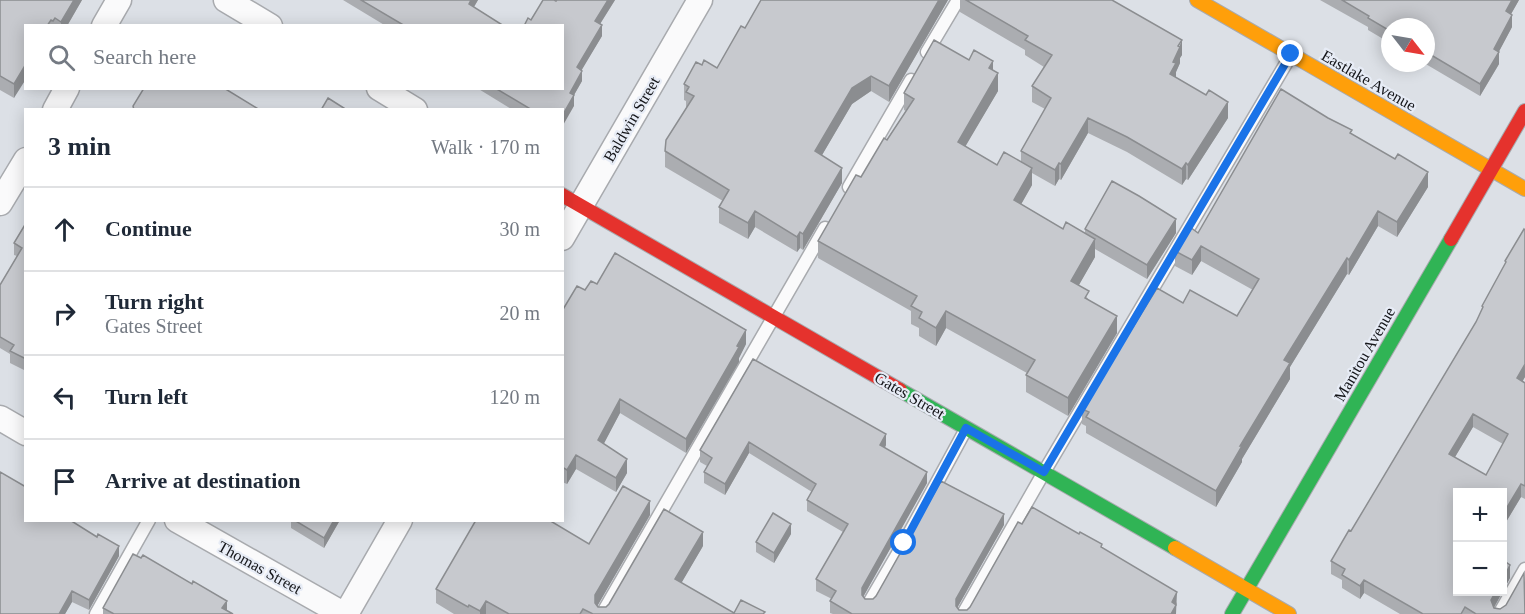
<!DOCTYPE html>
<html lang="en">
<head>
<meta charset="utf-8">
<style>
	body { margin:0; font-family:"Times New Roman",serif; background:#f2f2f3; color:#1f2937 }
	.controls { position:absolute; right:18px; bottom:18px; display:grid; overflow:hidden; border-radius:0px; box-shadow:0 3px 15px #0003 }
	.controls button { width:54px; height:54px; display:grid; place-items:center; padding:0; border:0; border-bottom:2px solid #e0e1e3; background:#fff; color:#1f2937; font:30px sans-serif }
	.compass { position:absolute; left:1381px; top:18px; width:54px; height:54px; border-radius:50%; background:#fff; box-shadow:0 3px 15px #0003; rotate:121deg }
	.stop { position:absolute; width:18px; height:18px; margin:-14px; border:4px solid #1a73e8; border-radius:50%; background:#fff }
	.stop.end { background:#1a73e8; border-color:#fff; box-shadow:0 2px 6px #0008 }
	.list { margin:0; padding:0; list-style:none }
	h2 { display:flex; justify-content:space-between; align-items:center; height:78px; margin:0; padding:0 24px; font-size:26px }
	h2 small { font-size:20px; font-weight:400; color:#747a83 }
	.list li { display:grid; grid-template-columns:39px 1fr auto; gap:18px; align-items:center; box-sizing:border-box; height:84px; padding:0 24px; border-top:2px solid #e0e1e3 }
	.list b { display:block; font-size:22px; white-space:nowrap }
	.list p { margin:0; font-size:20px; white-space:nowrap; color:#747a83 }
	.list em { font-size:20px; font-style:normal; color:#747a83 }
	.icon { flex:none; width:33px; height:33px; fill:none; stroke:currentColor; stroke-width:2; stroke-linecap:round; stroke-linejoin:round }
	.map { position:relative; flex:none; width:1525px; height:614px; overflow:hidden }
	.search { position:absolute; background:#fff; box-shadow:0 3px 15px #0003; left:24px; top:24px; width:540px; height:66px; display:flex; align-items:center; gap:15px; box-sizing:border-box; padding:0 21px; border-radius:0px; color:#747a83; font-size:22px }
	.panel { position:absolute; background:#fff; box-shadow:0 3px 15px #0003; left:24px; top:108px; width:540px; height:414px; border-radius:0px }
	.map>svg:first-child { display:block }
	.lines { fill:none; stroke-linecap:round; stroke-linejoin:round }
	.lane-casing { stroke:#a8aaae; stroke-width:15 }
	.street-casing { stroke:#a8aaae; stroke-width:27 }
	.fast-casing { stroke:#a8aaae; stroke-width:16 }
	.slow-casing { stroke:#a8aaae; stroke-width:16 }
	.jam-casing { stroke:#a8aaae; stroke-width:16 }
	.lane { stroke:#fafafb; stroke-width:12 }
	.street { stroke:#fafafb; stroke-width:24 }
	.fast { stroke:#30b455; stroke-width:14 }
	.slow { stroke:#ff9f0a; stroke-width:14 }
	.jam { stroke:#e5322d; stroke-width:14 }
	.wall { fill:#abadb1; fill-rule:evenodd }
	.shaded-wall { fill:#8b8d90 }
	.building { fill:#c7c9ce; stroke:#8b8d90; stroke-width:1.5; fill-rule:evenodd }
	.route { stroke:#1a73e8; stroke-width:8 }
	.labels { text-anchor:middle; stroke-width:4.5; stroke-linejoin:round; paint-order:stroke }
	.street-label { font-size:16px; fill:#141519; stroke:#e7ecf6 }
</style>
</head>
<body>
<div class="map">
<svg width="1525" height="614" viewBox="0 0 1525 614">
	<rect width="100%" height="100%" fill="#dce0e6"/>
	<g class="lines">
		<!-- lane casing -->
		<g class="lane-casing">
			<path id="lane" d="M927 52 958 0
				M849 187 911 80
				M869 603 904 543 966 429
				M96 614 149 520
				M602 614 825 228
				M963 614 1044 472 1291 55
				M1499 614 1525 569"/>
		</g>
		<!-- street casing -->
		<g class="street-casing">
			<path id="street" d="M226 0 270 26
				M104 26 119 0
				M379 88 415 110
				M55 110 67 88
				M0 203 26 160
				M562 238 700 0
				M0 418 26 433
				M177 520 343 614
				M346 614 400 520"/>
		</g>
		<!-- fast casing -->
		<g class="fast-casing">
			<path id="fast" d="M900 390 1175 548
				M1232 614 1451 239"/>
		</g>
		<!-- slow casing -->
		<g class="slow-casing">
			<path id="slow" d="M1197 0 1525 189
				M1175 548 1289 614"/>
		</g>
		<!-- jam casing -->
		<g class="jam-casing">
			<path id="jam" d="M562 195 900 390
				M1451 239 1525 111"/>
		</g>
		<!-- lane -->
		<use href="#lane" class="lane"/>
		<!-- street -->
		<use href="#street" class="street"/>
		<!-- fast -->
		<use href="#fast" class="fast"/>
		<!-- slow -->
		<use href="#slow" class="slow"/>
		<!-- jam -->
		<use href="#jam" class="jam"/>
	</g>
	<!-- wall -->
	<path class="wall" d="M0 0H82L67 26H26L14 98 0 90Z
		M343 0H478L474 7 504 26H386Z
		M615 0 600 24 602 36 581 70 582 81 574 95V106L562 110H513L477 88H562L531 20 556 1Z
		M761 0H948L889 102 871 91 852 104 822 155 842 183 803 250 800 248 797 252 755 227 748 239 719 223V207L723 201 665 167V151L686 108V101L684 100V84L702 65 717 68 745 28Z
		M960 0H1112L1182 55 1180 58V63L1176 72V77L1228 118 1188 180 1186 179 1182 185 1127 152 1088 133 1061 180 1059 179 1055 186 1032 173V185L1021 204 1063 229 1085 233V229L1176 233 1147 279 1095 249V257L1078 286 1089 300 1117 333 1068 416 1026 392V375L1027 373 946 328 936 346 919 336V328L911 324V311L818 258V241L906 111 904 110V93L969 60 993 70 998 91 965 146 997 165 1021 161V151L1045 109 1032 102V86L1044 67 1025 55V50L960 12Z
		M1320 0H1519L1511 14 1512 27 1499 51V64L1480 96 1424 63H1426V27H1390V43L1368 30V27Z
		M1352 135 1428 187 1397 237 1378 226 1349 275 1347 274 1290 367V379L1242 459V462L1216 507 1086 433V426L1082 424V409L1133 327 1183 303 1237 316 1253 290 1201 261 1192 275 1175 266V251L1198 233Z
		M26 223V371L10 363V354L0 348V285L17 256 14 255V243Z
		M1525 230V377L1522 381 1525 383V499L1521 497 1503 527V492L1458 591 1510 578 1494 607 1500 609 1506 605 1525 614H1400L1364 593 1360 599 1342 588V580L1331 574V561L1351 531 1476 322 1482 310V306L1505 265V261ZM1473 427 1503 444 1486 475 1455 457Z
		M597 284 746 344 739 358V362L686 453 620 413 603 444 627 473 616 492 576 469 567 484 562 482V311L585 290Z
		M753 359 886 445 885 448 927 483 863 597 865 599H873L1004 525 957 608 959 610H967L970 607 1022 524 1102 548 1177 603 1176 606V614H833L830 613V601L832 599 816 591V579L843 532 807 511V500L812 492 749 453 725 495 704 483V472L707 466 700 462V450Z
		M650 515 597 606 598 607H606L703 546 681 583 734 613 765 614H454L436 603V589L589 544Z
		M26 520 119 556 89 610 72 602 65 614H0Z
		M291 520H340L324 548 291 528Z
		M791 534 774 563 756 552V542Z
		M103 608 227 610 233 614H103Z"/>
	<!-- shaded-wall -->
	<path class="shaded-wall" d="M74 0H82L67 26H61V22Z
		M471 0H478L469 15V4Z
		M608 0H615L595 32V21Z
		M939 0H948L889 102V86Z
		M1512 0H1519L1506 23V11Z
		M1512 15V27L1494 61V49Z
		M602 25V36L577 78V67Z
		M1182 40V55L1180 58V63L1176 72V79L1170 74 1173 62Z
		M1499 52V64L1480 96V84Z
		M993 61V78L989 68Z
		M26 64V79L14 98V84Z
		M582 71V81L574 95V106L562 127V116L570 93Z
		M998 73V91L958 159V142Z
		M871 76V91L852 104 815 167V151L852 88Z
		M1228 102V118L1188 180V165Z
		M1088 118V133L1061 180V164Z
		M1059 163V179L1055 186V170Z
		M1186 163V179L1182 185V169Z
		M842 168V183L803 250V234Z
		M1032 168V185L1014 217V200Z
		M1428 172V187L1397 237V222Z
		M755 211V227L748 239V223Z
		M1378 211V226L1349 275V260Z
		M1176 219V233L1147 279V265Z
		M800 232V248L797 252V237Z
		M1095 239V257L1071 299V281Z
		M1201 246V261L1192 275V260Z
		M1347 258V274L1290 367V379L1242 459V462L1216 507V491L1284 360Z
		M946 311V328L936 346V328Z
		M1117 316V333L1068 416V398Z
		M746 330V344L739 358V362L686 453V439Z
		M1525 364V377L1517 391V378Z
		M620 399V413L598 455V440Z
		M1473 414V427L1449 467V454Z
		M886 434V445L880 456V445Z
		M749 442V453L725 495V484Z
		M576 455V469L567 484V470Z
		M627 459V473L616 492V478Z
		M927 472V483L862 599V588Z
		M1521 484V497L1503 527V514Z
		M650 501V515L595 610V595Z
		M1004 514V525L956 610V599Z
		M334 520H340L324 548V538Z
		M791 524V534L774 563V553Z
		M703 532V546L675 594V579Z
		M119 546V556L89 610V600Z
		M1510 565V578L1491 613V600L1496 591H1503V579Z
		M1364 580V593L1360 599V586Z
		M72 591V602L65 614H59Z
		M1177 592 1176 614H1171L1172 602Z
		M227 601V611L222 608Z
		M486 601V614H480V611Z"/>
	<!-- building -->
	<path class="building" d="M0 0H74L61 22 55 18 53 21 51 20 47 26H26V64L14 84 0 76Z
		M361 0H471L469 4 504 26H405Z
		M543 0H554L556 1 557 0H608L595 21 602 25 577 67 582 71 570 93 574 95 562 116V110H532L495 88H562V26H524L528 18 531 20Z
		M761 0H939L889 86 871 76 852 88 815 151 842 168 803 234 800 232 797 237 755 211 748 223 719 207 729 190 665 151 666 140 694 96 686 92 689 87 684 84 696 62 702 65 704 60 717 68 741 26 745 28Z
		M966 0H1112L1182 40 1178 46 1180 47 1173 62 1176 63 1170 74 1206 95 1209 90 1228 102 1188 165 1186 163 1182 169 1127 137 1088 118 1061 164 1059 163 1055 170 1021 151 1051 98 1032 86 1052 55 1025 40 1028 36Z
		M1342 0H1512L1506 11 1512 15 1494 49 1499 52 1480 84 1426 52V27H1390V31L1368 18 1369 16Z
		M934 40 969 60 974 50 993 61 989 68 998 73 958 142 997 165 1004 152 1032 168 1014 200 1063 229 1066 222 1095 239 1071 281 1089 291 1085 298 1117 316 1068 398 1026 375 1035 360 946 311 936 328 919 318 922 312 911 306 917 296 818 241 856 175 861 177 884 138 887 140 914 99 904 93Z
		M144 88H224L260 110H134L133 106Z
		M1281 89 1328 118 1352 130 1350 133 1395 159 1398 154 1428 172 1397 222 1378 211 1349 260 1347 258 1284 360 1290 363 1240 446H1242L1216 491 1086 417 1089 412 1082 409 1131 326 1133 327 1157 288 1183 303 1190 290 1237 316 1259 279 1201 246 1192 260 1175 251 1190 227 1198 233Z
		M328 98 347 110H321Z
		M1112 181 1139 196 1176 219 1147 265 1085 229Z
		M26 223V359L10 351 14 345 0 337V285L22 248 14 243Z
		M1524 229 1525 230V364L1517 378 1525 383V486L1521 484 1503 514V492H1458V591H1496L1491 600 1494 608 1500 609 1506 605 1524 573 1525 614H1476L1465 607 1461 614H1423L1364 580 1360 586 1342 575 1345 569 1331 561 1349 530 1351 531 1476 322 1483 307 1482 306 1506 262 1505 261ZM1473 414 1508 434 1486 475 1449 454Z
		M615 253 746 330 737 346 739 347 686 439 620 399 598 440 627 459 616 478 576 455 567 470 562 467V311L577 286 585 290 591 281 597 284Z
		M753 359 886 434 880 445 927 472 862 588V595L865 599H873L876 596 941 481 1004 514 956 599V606L959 610H967L970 607 1018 522 1022 524 1032 507 1079 534 1080 532 1102 544 1101 547 1177 592 1172 602 1176 605 1171 614H852L830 601 836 591 816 579 848 524 807 500 816 484 749 442 725 484 704 472 712 458 700 450Z
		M0 472 26 487V520H70L97 537 98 534 119 546 89 600 72 591 59 614H0Z
		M623 486 650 501 595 595V603L598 607H606L609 604 664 509 703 532 675 579 734 613 741 600 765 612 763 614H593L583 609 580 614H509L486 601 480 611 469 605 468 607 436 589 476 520H549L589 544Z
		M773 513 791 524 774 553 756 542Z
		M294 520H334L324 538Z
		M133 554 141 558 143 555 192 584 193 581 227 601 222 608 233 614H114L103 608Z
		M1503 560 1510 565 1503 579Z"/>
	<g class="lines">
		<!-- route -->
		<path class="route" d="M904 543 966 428 1044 472 1291 54"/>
	</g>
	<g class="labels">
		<!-- street labels -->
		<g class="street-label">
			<text transform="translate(1369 80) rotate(30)" y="6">Eastlake Avenue</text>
			<text transform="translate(631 119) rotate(-60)" y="6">Baldwin Street</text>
			<text transform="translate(1364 354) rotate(-60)" y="6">Manitou Avenue</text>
			<text transform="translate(910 395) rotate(30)" y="6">Gates Street</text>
			<text transform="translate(260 567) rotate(29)" y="6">Thomas Street</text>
		</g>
	</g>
</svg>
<div class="controls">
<button>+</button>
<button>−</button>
</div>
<svg class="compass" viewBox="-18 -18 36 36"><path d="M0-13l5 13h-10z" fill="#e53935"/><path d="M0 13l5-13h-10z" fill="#747a83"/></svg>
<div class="stop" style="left:904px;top:543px"></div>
<div class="stop end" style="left:1291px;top:54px"></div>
<div class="search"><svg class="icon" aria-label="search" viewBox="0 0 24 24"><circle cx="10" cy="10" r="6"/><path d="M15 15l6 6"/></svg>Search here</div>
<section class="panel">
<h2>3 min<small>Walk · 170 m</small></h2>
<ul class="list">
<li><svg class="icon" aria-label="ahead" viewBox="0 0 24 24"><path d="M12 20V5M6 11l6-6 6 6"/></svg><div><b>Continue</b></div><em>30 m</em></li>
<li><svg class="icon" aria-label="right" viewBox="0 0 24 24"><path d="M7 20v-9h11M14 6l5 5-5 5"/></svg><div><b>Turn right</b><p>Gates Street</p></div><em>20 m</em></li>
<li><svg class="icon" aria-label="left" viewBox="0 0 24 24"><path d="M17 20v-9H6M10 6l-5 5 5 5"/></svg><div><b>Turn left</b></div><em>120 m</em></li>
<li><svg class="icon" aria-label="arrive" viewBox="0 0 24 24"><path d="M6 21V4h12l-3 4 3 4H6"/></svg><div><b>Arrive at destination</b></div></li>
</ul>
</section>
</div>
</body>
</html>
